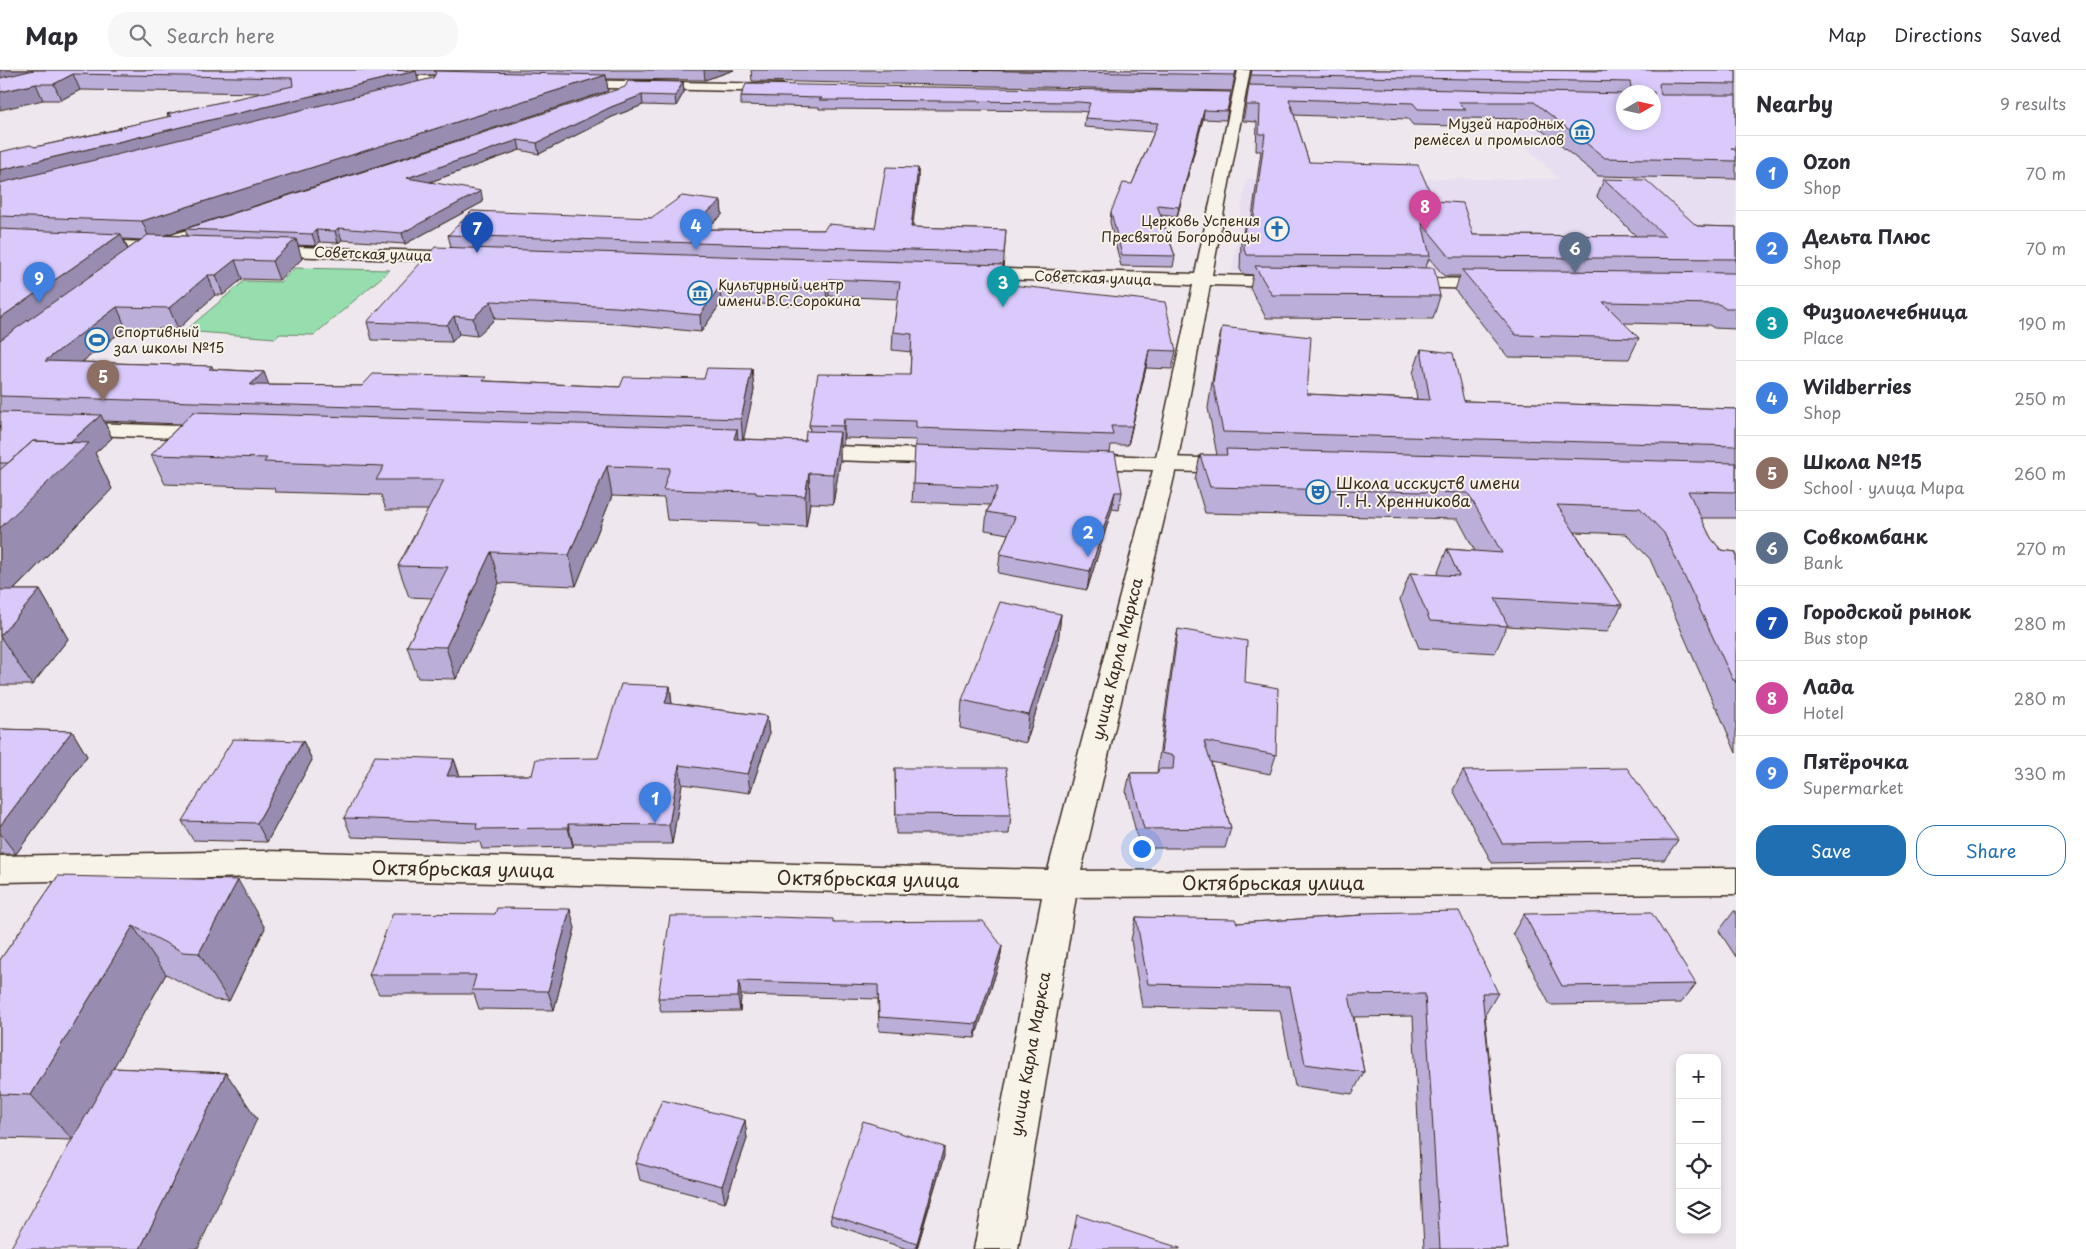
<!DOCTYPE html>
<html lang="en">
<head>
<meta charset="utf-8">
<style>
	body { margin:0; font-family:"Playpen Sans",sans-serif; background:#f7f7f7; color:#2b2b33 }
	.controls { position:absolute; right:15px; bottom:15px; display:grid; overflow:hidden; border-radius:10px; box-shadow:0 2px 8px #0003 }
	.controls button { width:45px; height:45px; display:grid; place-items:center; padding:0; border:0; border-bottom:1px solid #e1e1e2; background:#fff; color:#2b2b33; font:25px sans-serif }
	.compass { position:absolute; left:1616px; top:15px; width:45px; height:45px; border-radius:50%; background:#fff; box-shadow:0 2px 8px #0003; rotate:81deg }
	.you { position:absolute; left:1141px; top:778px; width:18px; height:18px; margin:-12px; border:4px solid #fff; border-radius:50%; background:#1a73e8; box-shadow:0 0 0 8px #1a73e833 }
	.badge { display:grid; place-items:center; width:32px; height:32px; border-radius:50%; background:#1f6fb2; color:#fff; font-size:16px; font-weight:700 }
	.pin { position:absolute; translate:-50% -41px; filter:drop-shadow(0 1px 2px #0008) }
	.pin::after { content:''; position:absolute; top:26px; width:18px; height:15px; background:inherit; clip-path:polygon(0 0,100% 0,50% 100%) }
	.list { margin:0; padding:0; list-style:none }
	h2 { display:flex; justify-content:space-between; align-items:center; height:65px; margin:0; padding:0 20px; font-size:21px }
	h2 small { font-size:16px; font-weight:400; color:#7c7c81 }
	.list li { display:grid; grid-template-columns:32px 1fr auto; gap:15px; align-items:center; box-sizing:border-box; height:75px; padding:0 20px; border-top:1px solid #e1e1e2 }
	.list b { display:block; font-size:19px; white-space:nowrap }
	.list p { margin:0; font-size:16px; white-space:nowrap; color:#7c7c81 }
	.list em { font-size:16px; font-style:normal; color:#7c7c81 }
	.actions { display:flex; gap:10px; padding:15px 20px }
	.actions a { flex:1; padding:11px 0; border:1px solid #1f6fb2; border-radius:20px; text-align:center; font-size:18px; color:#1f6fb2 }
	.actions .main { background:#1f6fb2; color:#fff }
	.icon { flex:none; width:28px; height:28px; fill:none; stroke:currentColor; stroke-width:2; stroke-linecap:round; stroke-linejoin:round }
	.map { position:relative; flex:none; width:1736px; height:1179px; overflow:hidden }
	header { display:flex; align-items:center; gap:30px; box-sizing:border-box; height:70px; padding:0 25px; background:#fff; border-bottom:1px solid #e1e1e2 }
	header strong { font-size:24px }
	nav { display:flex; gap:28px; margin-inline-start:auto; font-size:18px }
	.search { width:350px; height:45px; background:#f7f7f7; display:flex; align-items:center; gap:12px; box-sizing:border-box; padding:0 18px; border-radius:20px; color:#7c7c81; font-size:19px }
	main { display:flex }
	aside { flex:1; background:#fff }
	.map>svg:first-child { display:block }
	.built { fill:#e8def2 }
	.green { fill:#96dead; stroke:#688466 }
	.lines { fill:none; stroke-linecap:round; stroke-linejoin:round }
	.street-casing { stroke:#3b2a1e; stroke-width:3 }
	.secondary-casing { stroke:#3b2a1e; stroke-width:3 }
	.street { fill:#f7f3e8; fill-rule:evenodd }
	.secondary { fill:#f7f3e8; fill-rule:evenodd }
	.wall { fill:#bbaed8; stroke:#3b2a1e; fill-rule:evenodd }
	.shaded-wall { fill:#988db0; stroke:#3b2a1e }
	.building { fill:#d9cafb; stroke:#3b2a1e }
	.labels { text-anchor:middle; stroke-width:4; stroke-linejoin:round; paint-order:stroke }
	.far-poi-label { font-size:14px; fill:#3b2a1e; stroke:#f7f3e8; text-anchor:end }
	.far-street-label { font-size:14px; fill:#3b2a1e; stroke:#f7f3e8 }
	.poi-label { font-size:16px; fill:#3b2a1e; stroke:#f7f3e8; text-anchor:start }
	.street-label { font-size:16px; fill:#3b2a1e; stroke:#f7f3e8 }
	.near-street-label { font-size:19px; fill:#3b2a1e; stroke:#f7f3e8 }
</style>
</head>
<body>
<header>
<strong>Map</strong>
<div class="search"><svg class="icon" aria-label="search" viewBox="0 0 24 24"><circle cx="10" cy="10" r="6"/><path d="M15 15l6 6"/></svg>Search here</div>
<nav><a>Map</a><a>Directions</a><a>Saved</a></nav>
</header>
<main>
<div class="map">
<svg width="1736" height="1179" viewBox="0 0 1736 1179">
	<rect width="100%" height="100%" fill="#eee7ee"/>
	<filter id="ink" filterUnits="userSpaceOnUse"><feTurbulence type="fractalNoise" baseFrequency=".02" numOctaves="2"/><feDisplacementMap in="SourceGraphic" scale="10" xChannelSelector="R" yChannelSelector="G"/><feConvolveMatrix kernelMatrix="1 2 1 2 8 2 1 2 1" color-interpolation-filters="sRGB"/></filter>
	<g filter="url(#ink)">
		<!-- built -->
		<path class="built" d="M1484 35 1624 52H1654L1736 40V210L1232 201 1246 109H1559Z"/>
		<!-- green -->
		<path class="green" d="M295 198 390 200 314 265 280 264 275 268 185 261 244 211 280 212Z"/>
		<g class="lines">
			<!-- street casing -->
			<g class="street-casing">
				<path id="street" d="M380 5 465 7 471 11 465 15 376 12 374 9 376 6Z
					M570 10 782 14 788 18 782 22 566 17 564 14Z
					M223 148 229 150 231 153 229 156 151 182 90 180 84 178 82 175 84 172 90 170 150 172Z
					M1166 387 1235 389 1243 391 1246 396 1243 401 1235 403 1166 401 1158 399 1155 394 1158 389Z
					M1736 798V824L1061 827 1049 823 1044 814 1049 805 1061 801Z"/>
			</g>
			<!-- secondary casing -->
			<g class="secondary-casing">
				<path id="secondary" d="M1238 0H1250L1212 205 1289 207 1295 208 1298 212 1295 216 1289 217 1210 215 1177 394 1078 814 1018 1179H974L1042 827 265 807 0 812V786L265 781 1048 800 1153 400 1080 398 1072 396 1069 391 1072 386 1080 384 1156 387 1193 215 964 208 958 207 955 203 958 199 964 198 1195 204Z
					M262 176 464 182 470 183 472 187 470 191 464 192 256 185 254 181 256 177Z
					M1399 208 1494 209 1500 210 1503 214 1500 218 1494 219 1393 217 1390 213 1393 209Z
					M0 350 210 357 218 358 221 363 218 368 210 369 0 362Z
					M803 375 952 380 960 382 963 387 960 392 952 394 803 389 795 387 792 382 795 377Z"/>
			</g>
			<!-- street -->
			<use href="#street" class="street"/>
			<!-- secondary -->
			<use href="#secondary" class="secondary"/>
		</g>
		<!-- wall -->
		<path class="wall" d="M0 0H734L705 10 606 9 608 21 165 165 187 166 185 159 683 12 684 22 676 36 643 35 612 47 539 84 520 80 430 112 483 132 405 174 342 170 338 173 320 172 316 176 297 175 302 189 279 210 242 209 223 225H215L178 259 126 258 82 292 212 296 213 299 264 302 268 315 362 316 487 311 620 317 704 309 752 299 754 320 743 369 805 371 810 361 809 355 910 305 911 282 892 280 893 262 898 229 829 226 827 236 721 233 701 262 619 254 495 249 477 266 459 264 452 272 372 270 367 252 451 177 448 165 651 148 721 131 722 145 706 159 824 160 875 158 918 98V111L912 157 1006 160 1002 214 1176 281 1172 299 1146 298 1128 375H1111L1110 383 1122 422 1119 440 1112 439 1087 520 998 503 1000 484 1008 464 985 460 987 442 990 435 912 432 916 370 844 368 843 375H840V392L833 434 810 433 806 457 758 455V453L667 450 664 428 612 426 576 516 499 513 456 609 418 608 407 576 432 528 409 527 398 496 428 440H386L381 425 275 422 274 418 165 414 151 385 181 354 104 351 112 368 95 383 112 419 14 520H40L68 569 32 615H0V82L35 77 118 59V58L168 47 167 44 264 23 80 20 61 30H43ZM417 5H435L433 8 419 12ZM124 169 141 170 128 179Z
			M751 0H1236L1232 21 752 11Z
			M1252 0H1518L1577 1 1576 0H1736V109L1598 106 1528 49 1463 48 1461 56 1413 55 1408 49 1294 45 1309 92 1434 131 1473 165 1636 166 1597 127 1604 109 1697 156 1736 157V259L1714 258 1709 255 1624 253 1639 268 1629 289 1508 287 1455 220 1460 206H1444L1429 188 1426 197 1440 226 1433 249 1266 248 1250 218 1253 205 1243 204 1240 199 1241 172 1245 153 1251 154 1261 81H1256L1257 52 1243 51ZM1624 22H1654L1624 52Z
			M1231 22 1226 50 1203 49 1177 147 1161 145 1175 186 1173 197 1121 196 1110 152 1111 142 1132 114 1154 62 1084 57 1085 48 1087 42 1078 41 819 39V37L741 35V26Z
			M1222 257 1307 324 1417 329 1413 303 1421 279 1464 331 1736 339V448H1701L1711 468 1721 480 1736 482V683L1717 638 1715 637 1650 489 1626 464 1575 462 1622 535 1607 562 1507 556 1495 583 1419 578 1400 530 1410 503 1437 505 1447 479 1475 481 1458 449 1205 443 1195 410 1200 385H1217L1208 338 1217 280Z
			M1061 544 1058 572 1026 673 960 658 962 630Z
			M1178 559 1245 612 1276 685 1270 704 1211 692 1231 758 1225 778H1140L1126 722 1130 703H1158L1157 702 1174 578Z
			M670 616 672 634 767 646 769 665 750 723 682 714 672 774H573V777L482 779 480 772 352 767 344 748 454 689 460 706 532 705 598 688Z
			M0 659 72 661 87 686 16 784H0Z
			M303 671 312 690 267 772 193 770 182 751Z
			M895 698 1011 745 1009 764H896Z
			M1463 701 1678 770 1664 790 1492 793 1453 720Z
			M58 806 265 858 229 931 214 930 166 904 113 998 226 1003 257 1049 72 1070 0 1068V890Z
			M1734 841H1736V887L1719 861Z
			M1362 843 1498 923 1485 945 1508 1179H1424L1413 946 1354 947 1364 1002 1352 1024 1295 1016 1280 940 1142 937 1131 870 1136 847 1237 853 1361 845Z
			M1524 844 1696 914 1681 933 1550 935 1513 863Z
			M833 852 1002 876 1000 890 975 968 879 961 878 929 741 925 740 941 661 942 658 928Z
			M575 858 554 940 479 939 474 924H379L369 905Z
			M745 1050 747 1069 725 1133 640 1110 636 1093Z
			M944 1086 917 1179H907L832 1154 831 1145Z"/>
		<!-- shaded-wall -->
		<path class="shaded-wall" d="M0 0H58L0 13Z
			M704 0H734L705 10Z
			M416 1 420 16 0 120V100Z
			M73 4 80 20 61 30 54 14Z
			M606 5 608 21 150 170 142 151Z
			M683 12 684 22 676 36 675 26Z
			M36 14 43 30 0 40V22Z
			M642 25 643 35 612 47 539 84 537 73 611 37Z
			M1204 40 1203 49 1177 147 1179 137Z
			M518 70 520 80 410 119 407 108Z
			M918 98V111L911 172V157Z
			M481 121 483 132 405 174 402 163Z
			M721 131 722 145 690 173 687 159Z
			M338 158 342 170 338 173 335 161Z
			M316 160 320 172 316 176 312 164Z
			M121 164 129 183 0 277V248Z
			M296 169 302 189 279 210 272 191Z
			M235 190 242 209 223 225 216 205Z
			M208 205 215 225 178 259 169 238Z
			M829 209V226L827 236 826 219Z
			M720 216 721 233 701 262 700 245Z
			M491 231 495 249 477 266 473 248Z
			M117 237 126 258 56 312 45 291Z
			M454 246 459 264 452 272 447 255Z
			M1149 280 1146 298 1128 375 1132 356Z
			M752 299 754 320 743 372 741 349Z
			M264 302 272 323 250 315Z
			M101 345 112 368 95 383 112 419 0 534V458L45 394Z
			M844 349V368L843 375V356Z
			M737 359 739 388 734 369Z
			M840 362V392L833 434V404Z
			M607 396 612 426 576 516 569 485Z
			M809 403 810 433 806 457 805 426Z
			M1115 422 1112 439 1087 520 1090 501Z
			M491 482 499 513 456 609 446 577Z
			M40 520 68 569 32 615 0 566Z
			M1061 544 1058 572 1026 673 1029 645Z
			M670 616 672 635 665 633Z
			M767 646 769 665 750 723 748 704Z
			M72 661 87 686 16 784 0 763V756Z
			M303 671 312 690 267 772 257 753Z
			M454 689 460 708 447 706Z
			M679 695 682 714 672 774 669 755Z
			M568 754 573 774V777L568 758Z
			M238 810 265 858 229 931 199 883Z
			M570 839 575 858 554 940 548 921Z
			M133 856 166 904 73 1070 31 1025Z
			M1002 876 1000 890 975 968 977 954Z
			M739 911 741 925 740 941 738 927Z
			M226 1003 257 1049 198 1179H140Z
			M745 1050 747 1069 725 1133 722 1116Z
			M944 1077V1086L916 1179 917 1173Z"/>
		<!-- building -->
		<path class="building" d="M34 0H381L416 1 0 100V82L30 75 35 77 120 59 118 58 171 46 167 44 293 16 292 8 73 4 54 14H36L0 22V8Z
			M960 0H1236L1235 5Z
			M1252 0H1518L1606 1 1604 0H1736V14L1660 13 1659 15 1661 25H1736V78H1731L1736 81V91L1605 88 1534 32H1458L1466 40 1418 39 1413 33 1289 29 1309 92 1418 95 1434 131 1463 133 1473 165 1665 166 1604 109 1646 110 1697 156 1736 157V189L1450 187 1422 153 1430 186 1247 185 1244 180 1245 153 1253 154 1265 64H1259L1260 35H1246L1249 15 1624 24V52H1654V22H1632L1630 12 1251 5Z
			M434 1 606 5 142 151 0 146V113L433 8 436 3Z
			M628 11 683 12 675 26 642 25 611 37 537 73 518 70 407 108 481 121 402 163 338 158 335 161 316 160 312 164 185 159 625 17Z
			M746 14 1231 22 1227 41 1204 40 1179 137 1157 135 1175 186 1122 185 1111 142 1123 113 1132 114 1158 53 1085 48 1090 33 1079 32 819 30 822 28 741 26Z
			M886 97 918 98 911 157 1006 160 1004 183 448 165 472 141 651 148 682 126 721 131 687 159 824 160 828 154 875 158Z
			M0 159 121 164 0 248Z
			M148 165 296 169 272 191 235 190 216 205H208L169 238 117 237 45 291 212 296 209 299 264 302 250 315 362 316 373 304 486 307 483 311 620 317 624 307 704 309 707 298 752 299 741 349 0 326V270Z
			M435 177 1003 195 1002 214 1165 232 1176 281 1149 280 1132 356H1111L1113 365 916 358V351L844 349 843 356 809 355 818 304 910 305 912 264 893 262 900 212 829 209 826 219 720 216 700 245 616 237 491 231 473 248 454 246 447 255 367 252Z
			M1255 196 1434 198 1440 226 1272 225Z
			M1462 200 1736 203V238H1724L1719 234 1603 232 1639 268 1516 265Z
			M1222 257 1311 267 1307 324 1430 330 1421 279 1453 283 1464 331 1736 339V376L1223 362 1213 313Z
			M0 342 101 345 70 372 33 371 8 393H0Z
			M193 342 737 359 734 369 805 371 806 361 840 362 833 404 809 403 805 426 756 424V422L663 420 670 398 607 396 569 485 491 482 446 577 407 576 448 497 398 496 444 410H376L384 396 264 392 267 388 151 385Z
			M33 371 89 373 0 458V400Z
			M915 376 1115 383 1122 422H1115L1090 501 1000 484 1015 447 987 442 998 417 913 414Z
			M1226 379 1736 393V422L1688 421 1711 468 1721 480 1736 482V613L1735 610H1733L1664 463 1640 438 1557 435 1622 535 1495 528 1508 556 1430 551 1410 503 1459 506 1447 479 1502 483 1468 423 1210 417 1200 385H1227Z
			M0 520H40L0 566Z
			M1000 532 1061 544 1029 645 962 630Z
			M1178 559 1247 571 1245 612 1278 618 1276 685 1204 671 1231 758 1144 759 1130 703H1158L1159 699H1173L1174 686 1161 683Z
			M621 614 670 616 665 633 767 646 748 704 679 695 669 755 568 754V758L476 759 477 753 344 748 375 686 454 689 447 706 532 705 536 689 598 688Z
			M0 659 72 661 0 756Z
			M233 669 303 671 257 753 182 751Z
			M895 698H1006L1011 745 896 744Z
			M1627 698 1678 770 1502 773 1463 701Z
			M58 806 238 810 199 883 183 882 133 856 31 1025 0 1024V890Z
			M497 838 570 839 548 921 472 920 476 905H369L393 843 495 844Z
			M1459 841 1498 923H1482L1508 1179H1440L1425 924 1349 925 1364 1002 1305 994 1290 917 1148 914 1136 847 1235 849 1237 853 1363 845 1362 843Z
			M1651 842 1696 914 1562 916 1524 844Z
			M670 846H745L833 849V852L983 851 1002 876 977 954 879 947 878 915 739 911 738 927 658 928Z
			M113 998 226 1003 140 1179H10Z
			M662 1030 745 1050 722 1116 636 1093Z
			M863 1051 944 1077 917 1173 831 1145Z
			M1077 1145 1180 1178V1179H1070Z"/>
	</g>
	<!-- icons -->
	<defs>
		<g id="museum-ring" transform="scale(1.25)"><circle r="9.5" fill="#f7f3e8" stroke="#1f6fb2" stroke-width="1.5"/><path d="M0-6L6-3V-2H-6V-3ZM-5-1h2V3h-2ZM-1-1h2V3h-2ZM3-1h2V3H3ZM-6 4H6V6H-6Z" fill="#1f6fb2"/></g>
		<g id="church-ring" transform="scale(1.25)"><circle r="9.5" fill="#f7f3e8" stroke="#1f6fb2" stroke-width="1.5"/><path d="M-1.2-6h2.4v3.5h3.3v2.4h-3.3V6h-2.4V-.1h-3.3v-2.4h3.3Z" fill="#1f6fb2"/></g>
		<g id="stadium-ring" transform="scale(1.25)"><circle r="9.5" fill="#f7f3e8" stroke="#1f6fb2" stroke-width="1.5"/><path d="M0-5a6.5 5 0 1 0 0 10a6.5 5 0 1 0 0-10ZM-3.5-1.8h7v3.6h-7Z" fill="#1f6fb2"/></g>
		<g id="theatre-ring" transform="scale(1.25)"><circle r="9.5" fill="#f7f3e8" stroke="#1f6fb2" stroke-width="1.5"/><path d="M-5-5.5Q0-4 5-5.5V0Q5 5 0 6Q-5 5-5 0ZM-3.3-2.5H-1v1.5H-3.3ZM1-2.5H3.3v1.5H1ZM-2.8 1Q0 5.5 2.8 1Z" fill="#1f6fb2"/></g>
	</defs>
	<g fill-rule="evenodd">
		<use href="#museum-ring" x="1582" y="62"/>
		<use href="#church-ring" x="1277" y="159"/>
		<use href="#museum-ring" x="700" y="223"/>
		<use href="#stadium-ring" x="97" y="270"/>
		<use href="#theatre-ring" x="1318" y="422"/>
	</g>
	<g class="labels">
		<!-- far-poi labels -->
		<g class="far-poi-label">
			<text x="1564" y="59">Музей народных<tspan x="1564" dy="16">ремёсел и промыслов</tspan></text>
			<text x="1260" y="156">Церковь Успения<tspan x="1260" dy="16">Пресвятой Богородицы</tspan></text>
			<text x="718" y="220" text-anchor="start">Культурный центр<tspan x="718" dy="16">имени В.С.Сорокина</tspan></text>
			<text x="114" y="267" text-anchor="start">Спортивный<tspan x="114" dy="16">зал школы №15</tspan></text>
		</g>
		<!-- far-street labels -->
		<g class="far-street-label">
			<text transform="translate(373 184) rotate(2)" y="5">Советская улица</text>
			<text transform="translate(1093 208) rotate(2)" y="5">Советская улица</text>
		</g>
		<!-- poi labels -->
		<g class="poi-label">
			<text x="1336" y="419">Школа исскуств имени<tspan x="1336" dy="18">Т. Н. Хренникова</tspan></text>
		</g>
		<!-- street labels -->
		<g class="street-label">
			<text transform="translate(1117 589) rotate(-76)" y="6">улица Карла Маркса</text>
			<text transform="translate(1030 984) rotate(-80)" y="6">улица Карла Маркса</text>
		</g>
		<!-- near-street labels -->
		<g class="near-street-label">
			<text transform="translate(463 799) rotate(1)" y="7">Октябрьская улица</text>
			<text transform="translate(868 809) rotate(1)" y="7">Октябрьская улица</text>
			<text x="1273" y="820">Октябрьская улица</text>
		</g>
	</g>
</svg>
<div class="controls">
<button>+</button>
<button>−</button>
<button><svg class="icon" aria-label="locate" viewBox="0 0 24 24"><circle cx="12" cy="12" r="6"/><path d="M12 2v4M12 18v4M2 12h4M18 12h4"/></svg></button>
<button><svg class="icon" aria-label="layers" viewBox="0 0 24 24"><path d="M12 4l9 5-9 5-9-5zM3 14l9 5 9-5"/></svg></button>
</div>
<svg class="compass" viewBox="-18 -18 36 36"><path d="M0-13l5 13h-10z" fill="#e53935"/><path d="M0 13l5-13h-10z" fill="#7c7c81"/></svg>
<div class="you"></div>
<div class="pin badge" style="left:655px;top:753px;background:#3f7fe0">1</div>
<div class="pin badge" style="left:1088px;top:487px;background:#3f7fe0">2</div>
<div class="pin badge" style="left:1003px;top:237px;background:#0f9aa8">3</div>
<div class="pin badge" style="left:696px;top:180px;background:#3f7fe0">4</div>
<div class="pin badge" style="left:103px;top:331px;background:#8d6e63">5</div>
<div class="pin badge" style="left:1575px;top:203px;background:#5c6f8a">6</div>
<div class="pin badge" style="left:477px;top:183px;background:#1a4fb4">7</div>
<div class="pin badge" style="left:1425px;top:161px;background:#d1479c">8</div>
<div class="pin badge" style="left:39px;top:233px;background:#3f7fe0">9</div>
</div>
<aside>
<h2>Nearby<small>9 results</small></h2>
<ul class="list">
<li><span class="badge" style="background:#3f7fe0">1</span><div><b>Ozon</b><p>Shop</p></div><em>70 m</em></li>
<li><span class="badge" style="background:#3f7fe0">2</span><div><b>Дельта Плюс</b><p>Shop</p></div><em>70 m</em></li>
<li><span class="badge" style="background:#0f9aa8">3</span><div><b>Физиолечебница</b><p>Place</p></div><em>190 m</em></li>
<li><span class="badge" style="background:#3f7fe0">4</span><div><b>Wildberries</b><p>Shop</p></div><em>250 m</em></li>
<li><span class="badge" style="background:#8d6e63">5</span><div><b>Школа №15</b><p>School · улица Мира</p></div><em>260 m</em></li>
<li><span class="badge" style="background:#5c6f8a">6</span><div><b>Совкомбанк</b><p>Bank</p></div><em>270 m</em></li>
<li><span class="badge" style="background:#1a4fb4">7</span><div><b>Городской рынок</b><p>Bus stop</p></div><em>280 m</em></li>
<li><span class="badge" style="background:#d1479c">8</span><div><b>Лада</b><p>Hotel</p></div><em>280 m</em></li>
<li><span class="badge" style="background:#3f7fe0">9</span><div><b>Пятёрочка</b><p>Supermarket</p></div><em>330 m</em></li>
</ul>
<div class="actions"><a class="main">Save</a><a>Share</a></div>
</aside>
</main>
</body>
</html>
